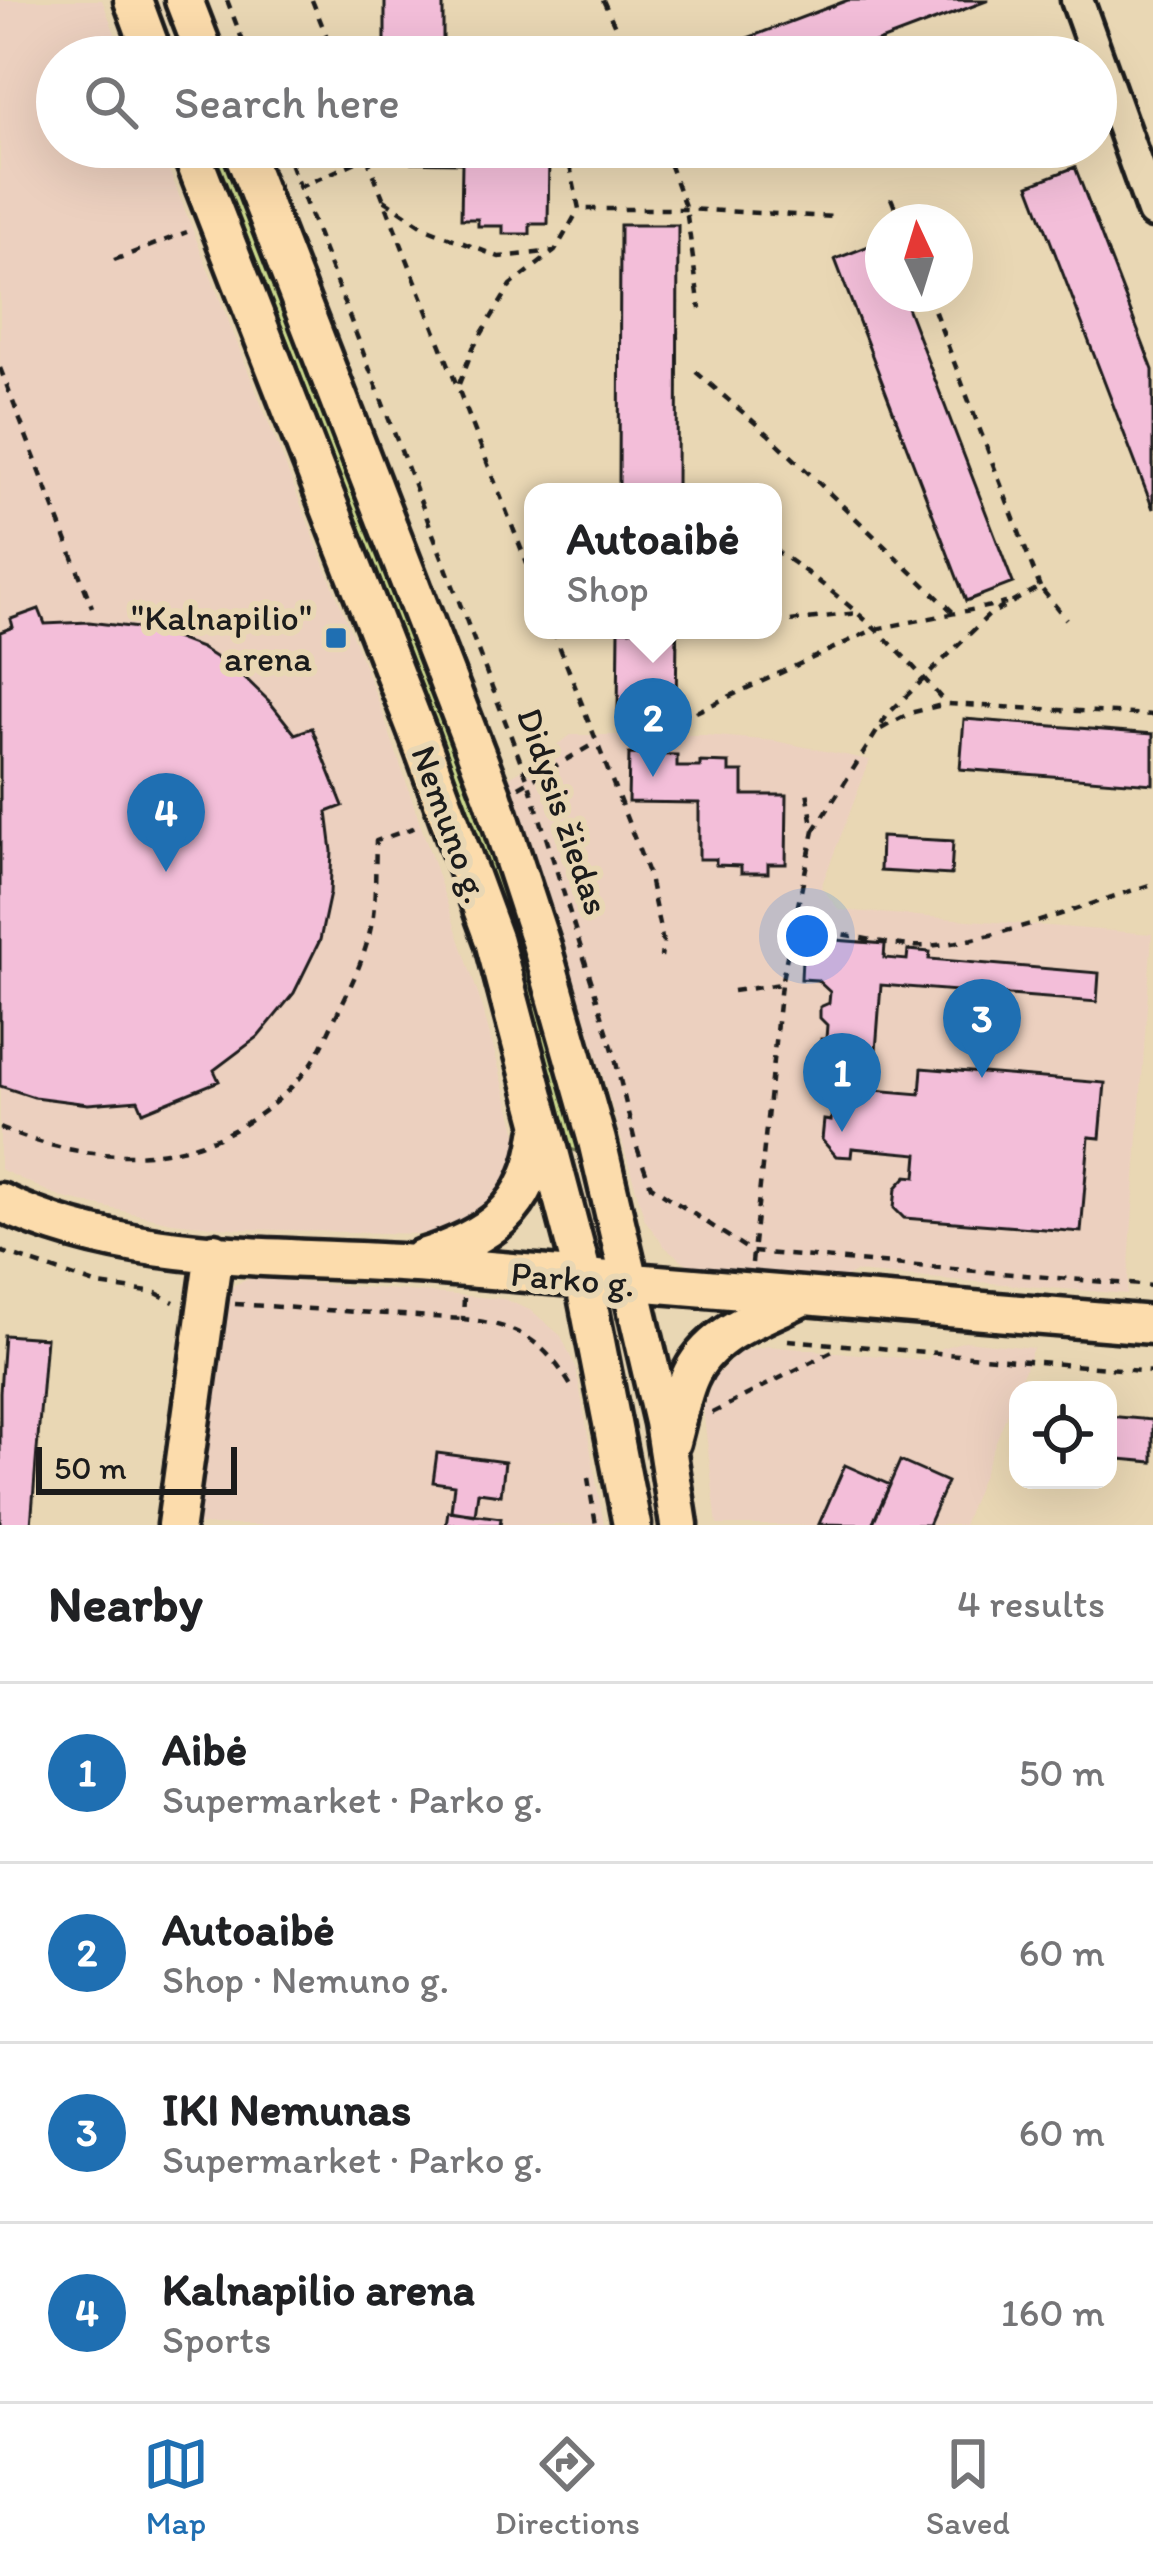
<!DOCTYPE html>
<html lang="en">
<head>
<meta charset="utf-8">
<style>
	body { margin:0; font-family:Itim,sans-serif; background:#f2f2f2; color:#202124 }
	.controls { position:absolute; right:36px; bottom:36px; display:grid; overflow:hidden; border-radius:24px; box-shadow:0 12px 48px #0002 }
	.controls button { width:108px; height:108px; display:grid; place-items:center; padding:0; border:0; border-bottom:3px solid #e0e0e0; background:#fff; color:#202124; font:60px sans-serif }
	.compass { position:absolute; left:865px; top:204px; width:108px; height:108px; border-radius:50%; background:#fff; box-shadow:0 12px 48px #0002; rotate:356deg }
	.scale { position:absolute; left:36px; bottom:30px; width:201px; box-sizing:border-box; padding-left:12px; border:6px solid #1c1c1c; border-top:0; font-size:33px; line-height:42px; white-space:nowrap; color:#1c1c1c; -webkit-text-stroke:9px #e9d7b4; paint-order:stroke }
	.you { position:absolute; left:807px; top:936px; width:42px; height:42px; margin:-30px; border:9px solid #fff; border-radius:50%; background:#1a73e8; box-shadow:0 0 0 18px #1a73e833 }
	.badge { display:grid; place-items:center; width:78px; height:78px; border-radius:50%; background:#1f6fb2; color:#fff; font-size:39px; font-weight:700 }
	.pin { position:absolute; translate:-50% -99px; filter:drop-shadow(0 3px 6px #0008) }
	.pin::after { content:''; position:absolute; top:63px; width:42px; height:36px; background:inherit; clip-path:polygon(0 0,100% 0,50% 100%) }
	.popup { position:absolute; left:524px; top:483px; width:258px; height:156px; box-sizing:border-box; display:grid; place-content:center; border-radius:24px; background:#fff; filter:drop-shadow(0 3px 9px #0005); font-size:39px; white-space:nowrap; color:#757577 }
	.popup b { font-size:45px; color:#202124 }
	.popup::after { content:''; position:absolute; left:50%; top:100%; margin-left:-24px; border:24px solid transparent; border-top-color:#fff }
	.list { margin:0; padding:0; list-style:none }
	h2 { display:flex; justify-content:space-between; align-items:center; height:156px; margin:0; padding:0 48px; font-size:51px }
	h2 small { font-size:39px; font-weight:400; color:#757577 }
	.list li { display:grid; grid-template-columns:78px 1fr auto; gap:36px; align-items:center; box-sizing:border-box; height:180px; padding:0 48px; border-top:3px solid #e0e0e0 }
	.list b { display:block; font-size:45px; white-space:nowrap }
	.list p { margin:0; font-size:39px; white-space:nowrap; color:#757577 }
	.list em { font-size:39px; font-style:normal; color:#757577 }
	.icon { flex:none; width:66px; height:66px; fill:none; stroke:currentColor; stroke-width:2; stroke-linecap:round; stroke-linejoin:round }
	.map { position:relative; flex:none; width:1153px; height:1525px; overflow:hidden }
	.search { position:absolute; background:#fff; box-shadow:0 12px 48px #0002; left:36px; right:36px; top:36px; height:132px; display:flex; align-items:center; gap:30px; box-sizing:border-box; padding:0 42px; border-radius:66px; color:#757577; font-size:45px }
	.sheet { height:876px; background:#fff }
	nav { display:flex; justify-content:space-around; align-items:center; box-sizing:border-box; height:168px; border-top:3px solid #e0e0e0; background:#fff; font-size:33px; color:#757577 }
	nav a { display:grid; justify-items:center; gap:6px }
	nav .on { color:#1f6fb2 }
	.map>svg:first-child { display:block }
	.built { fill:#ecd0bf }
	.green { fill:#cbd98c; stroke:#747a54; stroke-width:3 }
	.building { fill:#f3bed9; stroke:#1c1c1c; stroke-width:3 }
	.lines { fill:none; stroke-linecap:round; stroke-linejoin:round }
	.minor-casing { stroke:#1c1c1c; stroke-width:39 }
	.major-casing { stroke:#1c1c1c; stroke-width:45 }
	.path { stroke:#1c1c1c; stroke-width:4.5; stroke-dasharray:9 9; stroke-linecap:butt }
	.minor { stroke:#e9d7b4; stroke-width:30 }
	.major { stroke:#fcdcac; stroke-width:36 }
	.poi-dot { fill:#1f6fb2; stroke:#e9d7b4; stroke-width:4.5 }
	.labels { text-anchor:middle; stroke-width:12; stroke-linejoin:round; paint-order:stroke }
	.poi-label { font-size:36px; fill:#1c1c1c; stroke:#e9d7b4; text-anchor:end }
	.street-label { font-size:36px; fill:#1c1c1c; stroke:#e9d7b4 }
</style>
</head>
<body>
<div class="map">
<svg width="1153" height="1525" viewBox="0 0 1153 1525">
	<rect width="100%" height="100%" fill="#e9d7b4"/>
	<filter id="ink" filterUnits="userSpaceOnUse"><feTurbulence type="fractalNoise" baseFrequency=".00833" numOctaves="2"/><feDisplacementMap in="SourceGraphic" scale="24" xChannelSelector="R" yChannelSelector="G"/><feConvolveMatrix kernelMatrix="1 2 1 2 8 2 1 2 1" color-interpolation-filters="sRGB"/></filter>
	<g filter="url(#ink)">
		<!-- built -->
		<path class="built" d="M0 0H102L124 57H57V147H160L381 708 480 1000 520 1144 523 1167 501 1206 454 1235 243 1229 172 1222 60 1197 0 1169Z
			M571 735H705L775 741 870 760 821 887 839 910 1152 934 1127 1294 855 1272 831 1286 736 1278 691 1267 665 1247 645 1220 558 923 507 779Z
			M251 1278 504 1299 532 1311 561 1336 576 1368 604 1525H189L226 1296 234 1285Z
			M965 1341 1033 1348 963 1525H717L703 1408 714 1377 740 1352 768 1346 926 1360 941 1348Z"/>
		<!-- green -->
		<path class="green" d="M212 147H225L483 812 584 1149 580 1152 570 1149 519 960 472 819Z"/>
		<!-- building -->
		<path class="building" d="M385 0H443V57H385Z
			M848 0H989L838 57H697Z
			M391 147H505V155L549 156 548 224H530V234H503V226H478V219H461L462 163 391 162Z
			M1075 167 1153 370V509L1029 185Z
			M620 225H678L677 492H619Z
			M882 241 883 294H902L1013 583 966 601 835 259Z
			M39 609 45 624 89 622 154 630 201 648 240 673 269 701 295 734 312 728 343 806 327 812 332 851 330 893 320 940 294 993 258 1037 214 1070 219 1081 143 1112 138 1100 88 1104 34 1097 0 1086V632L13 627 11 619Z
			M619 630H677L676 712H618Z
			M964 719 1153 734V784L960 769Z
			M629 754 677 755V767H700V762L729 763V772H743V795H787L786 864H768V873H741V866L716 865V859H699V803L628 802Z
			M881 837 953 841 951 875 880 871Z
			M809 931 823 932V939L885 944 884 958 907 960 908 950 930 952 929 959 1099 973 1097 1002 881 985 873 1090 920 1094 922 1068 1105 1083 1100 1138 1089 1137 1081 1232 904 1218 894 1208 896 1188 907 1176 916 1177 918 1154 852 1148 851 1157 836 1156 822 1140 824 1120 831 1121 833 1093 818 1073 821 1039H826L827 1025 820 1018V1007L829 1003 830 992 817 980 801 979 802 958 793 957 794 942Z
			M4 1335 46 1338 31 1525H0V1392Z
			M1108 1416 1153 1420V1462L1108 1458Z
			M437 1453 505 1462 501 1495 478 1492 475 1515 451 1511 454 1485 433 1482Z
			M900 1461 947 1482 928 1525H872Z
			M845 1465 890 1485 872 1525 819 1524Z
			M448 1511 501 1518 500 1525H446Z"/>
		<g class="lines">
			<!-- minor casing -->
			<g class="minor-casing">
				<path id="minor" d="M1077 0 1153 212"/>
			</g>
			<!-- major casing -->
			<g class="major-casing">
				<path id="major" d="M133 0 154 57
					M184 0 206 57
					M189 147 418 734 494 941 584 1280 632 1525
					M241 147 493 797 542 947 597 1141 663 1422 679 1525
					M0 1202C131 1266 287 1254 429 1265 670 1285 911 1306 1153 1325
					M422 1258C490 1237 530 1209 540 1134
					M671 1442C677 1421 681 1398 689 1379 708 1333 759 1318 800 1298
					M176 1525 214 1252"/>
			</g>
			<!-- path -->
			<path class="path" d="M227 0 249 57
				M312 0 335 57
				M603 0 629 57
				M284 147 529 783 613 1050 635 1142 651 1186 752 1252 1153 1286
				M566 147 579 209H686L833 217
				M663 147 686 209 700 309
				M367 157 533 579
				M298 188 367 157 368 147
				M891 198 901 222
				M384 200 428 229 499 257 555 251
				M114 260 187 232
				M928 294 1040 587
				M0 368 92 607
				M696 372 768 434 954 613
				M459 384 473 348 511 285 555 251 579 209
				M773 549C838 592 896 643 946 704
				M773 623 857 613
				M553 630 648 873 663 943 661 957
				M696 632 710 630
				M696 712 875 629 1006 603
				M881 729 910 713 946 704 1153 715
				M519 787 597 742
				M814 831 888 714 989 615 1040 587 1066 619
				M790 934C830 923 882 949 927 946 1001 940 1082 905 1153 884
				M733 991 781 984 814 831 807 791
				M0 1128C109 1174 231 1166 309 1067 320 1053 327 1034 335 1018 351 986 368 952 373 915 376 891 375 866 376 841L419 826
				M0 1251 98 1285 156 1293 174 1302
				M752 1263 781 984
				M464 1298 463 1319C516 1325 543 1339 571 1386
				M235 1304 463 1319
				M788 1340 1153 1372
				M712 1413 840 1347
				M588 1478 596 1525"/>
			<!-- minor -->
			<use href="#minor" class="minor"/>
			<!-- major -->
			<use href="#major" class="major"/>
		</g>
	</g>
	<!-- markers -->
	<rect class="poi-dot" x="324" y="626" width="24" height="24" rx="6"/>
	<g class="labels">
		<!-- poi labels -->
		<g class="poi-label">
			<text x="312" y="630">"Kalnapilio"<tspan x="312" dy="41">arena</tspan></text>
		</g>
		<!-- street labels -->
		<g class="street-label">
			<text transform="translate(564 811) rotate(71)" y="13">Didysis žiedas</text>
			<text transform="translate(451 824) rotate(70)" y="13">Nemuno g.</text>
			<text transform="translate(573 1278) rotate(5)" y="13">Parko g.</text>
		</g>
	</g>
</svg>
<div class="controls">
<button><svg class="icon" aria-label="locate" viewBox="0 0 24 24"><circle cx="12" cy="12" r="6"/><path d="M12 2v4M12 18v4M2 12h4M18 12h4"/></svg></button>
</div>
<svg class="compass" viewBox="-18 -18 36 36"><path d="M0-13l5 13h-10z" fill="#e53935"/><path d="M0 13l5-13h-10z" fill="#757577"/></svg>
<div class="scale">50 m</div>
<div class="you"></div>
<div class="pin badge" style="left:842px;top:1132px">1</div>
<div class="pin badge" style="left:653px;top:777px">2</div>
<div class="popup"><b>Autoaibė</b>Shop</div>
<div class="pin badge" style="left:982px;top:1078px">3</div>
<div class="pin badge" style="left:166px;top:872px">4</div>
<div class="search"><svg class="icon" aria-label="search" viewBox="0 0 24 24"><circle cx="10" cy="10" r="6"/><path d="M15 15l6 6"/></svg>Search here</div>
</div>
<section class="sheet">
<h2>Nearby<small>4 results</small></h2>
<ul class="list">
<li><span class="badge">1</span><div><b>Aibė</b><p>Supermarket · Parko g.</p></div><em>50 m</em></li>
<li><span class="badge">2</span><div><b>Autoaibė</b><p>Shop · Nemuno g.</p></div><em>60 m</em></li>
<li><span class="badge">3</span><div><b>IKI Nemunas</b><p>Supermarket · Parko g.</p></div><em>60 m</em></li>
<li><span class="badge">4</span><div><b>Kalnapilio arena</b><p>Sports</p></div><em>160 m</em></li>
</ul>
</section>
<nav>
<a class="on"><svg class="icon" aria-label="map" viewBox="0 0 24 24"><path d="M3 6l6-2 6 2 6-2v14l-6 2-6-2-6 2zM9 4v14M15 6v14"/></svg>Map</a>
<a><svg class="icon" aria-label="directions" viewBox="0 0 24 24"><path d="M12 3l9 9-9 9-9-9zM9 14v-3h6M13 9l2 2-2 2"/></svg>Directions</a>
<a><svg class="icon" aria-label="saved" viewBox="0 0 24 24"><path d="M7 4h10v16l-5-4-5 4z"/></svg>Saved</a>
</nav>
</body>
</html>
